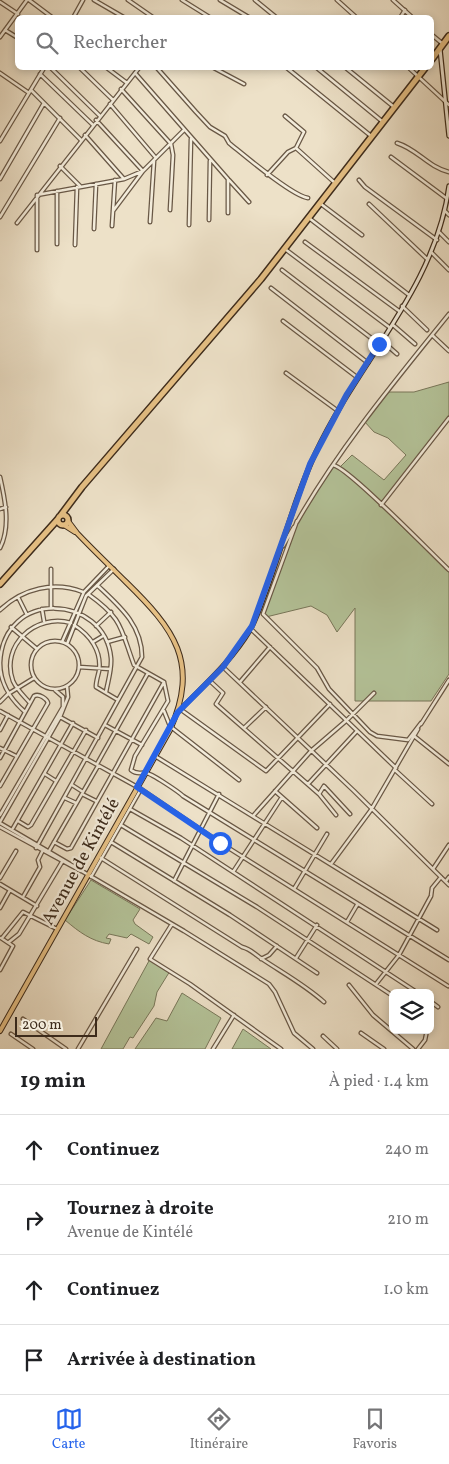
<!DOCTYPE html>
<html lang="fr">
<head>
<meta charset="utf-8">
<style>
	body { margin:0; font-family:Vollkorn,serif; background:#f6f6f6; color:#202124 }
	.controls { position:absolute; right:15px; bottom:15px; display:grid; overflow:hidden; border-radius:8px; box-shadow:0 2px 8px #0003 }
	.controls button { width:45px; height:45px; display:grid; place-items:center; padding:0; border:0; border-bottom:1px solid #e0e0e0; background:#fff; color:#202124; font:25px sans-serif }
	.scale { position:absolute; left:15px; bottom:12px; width:82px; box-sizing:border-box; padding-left:5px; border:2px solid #3d2b1b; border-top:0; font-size:14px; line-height:18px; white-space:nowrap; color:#3d2b1b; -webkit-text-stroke:4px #f3ecdb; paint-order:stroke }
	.stop { position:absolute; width:15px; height:15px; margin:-11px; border:4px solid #2563eb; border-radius:50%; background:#fff }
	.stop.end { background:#2563eb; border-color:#fff; box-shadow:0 1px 5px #0008 }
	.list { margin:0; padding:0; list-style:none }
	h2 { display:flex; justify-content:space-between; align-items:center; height:65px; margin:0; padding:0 20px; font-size:21px }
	h2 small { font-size:16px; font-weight:400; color:#757577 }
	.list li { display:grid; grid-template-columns:32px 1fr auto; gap:15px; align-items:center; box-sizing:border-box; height:70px; padding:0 20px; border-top:1px solid #e0e0e0 }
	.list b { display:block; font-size:19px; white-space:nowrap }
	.list p { margin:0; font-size:16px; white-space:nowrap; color:#757577 }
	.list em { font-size:16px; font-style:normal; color:#757577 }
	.icon { flex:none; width:28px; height:28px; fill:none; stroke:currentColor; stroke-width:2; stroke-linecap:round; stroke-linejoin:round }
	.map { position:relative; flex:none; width:449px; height:1049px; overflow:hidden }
	.search { position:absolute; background:#fff; box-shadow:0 2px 8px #0003; left:15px; right:15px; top:15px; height:55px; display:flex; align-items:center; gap:12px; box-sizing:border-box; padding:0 18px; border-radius:8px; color:#757577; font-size:19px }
	.sheet { height:345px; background:#fff }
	nav { display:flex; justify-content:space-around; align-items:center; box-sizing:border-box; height:70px; border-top:1px solid #e0e0e0; background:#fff; font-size:14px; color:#757577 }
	nav a { display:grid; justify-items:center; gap:2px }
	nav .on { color:#2563eb }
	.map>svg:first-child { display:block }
	.green { fill:#b4c399; stroke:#78775a }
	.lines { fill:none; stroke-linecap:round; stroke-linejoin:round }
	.street-casing { stroke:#695846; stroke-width:5 }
	.secondary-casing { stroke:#3d2b1b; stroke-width:5.5 }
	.primary-casing { stroke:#3d2b1b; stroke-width:6 }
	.highway-casing { stroke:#3d2b1b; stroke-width:8 }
	.street { stroke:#f3ecdb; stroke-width:2.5 }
	.secondary { stroke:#f3ecdb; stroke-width:3 }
	.primary { stroke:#e6c084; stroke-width:4 }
	.highway { stroke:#e6c084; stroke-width:5 }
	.route { stroke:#2563eb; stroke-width:6 }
	.labels { text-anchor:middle; stroke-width:4.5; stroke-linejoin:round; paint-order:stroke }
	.street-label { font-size:18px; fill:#3d2b1b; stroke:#f3ecdb }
</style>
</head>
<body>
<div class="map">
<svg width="449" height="1049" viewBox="0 0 449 1049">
	<rect width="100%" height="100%" fill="#ede1c8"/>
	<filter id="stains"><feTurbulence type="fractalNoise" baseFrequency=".004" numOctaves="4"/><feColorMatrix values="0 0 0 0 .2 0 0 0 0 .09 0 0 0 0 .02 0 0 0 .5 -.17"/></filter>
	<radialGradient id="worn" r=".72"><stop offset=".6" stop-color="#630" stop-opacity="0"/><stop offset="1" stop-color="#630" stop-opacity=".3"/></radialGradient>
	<!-- green -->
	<path class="green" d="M449 382V419L381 505 363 489 449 572V674L431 701H355V608L337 632 327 615 311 606 266 617 263 614 297 521 330 466 340 467 352 455 384 480 406 455 388 438 374 432 364 421 387 392H414Z
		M91 880 140 909 133 920 135 924 153 937 149 944 131 934 127 938 109 934 106 938 111 939 109 944C91 941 79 932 65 920Z
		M150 959 170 971 157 992 154 1006 133 1038 130 1037 123 1049H101Z
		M182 993 221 1018 205 1049H135L156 1018 167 1021Z
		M243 1029 271 1049H232Z"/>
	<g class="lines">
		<!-- street casing -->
		<g class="street-casing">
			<path id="street" d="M29 0 53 18
				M94 0 125 18
				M128 0 154 18
				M182 0 211 18
				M220 0 250 18
				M255 0 277 18
				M337 0 357 18
				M393 0 413 18
				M0 2 18 14
				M73 18 83 0
				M400 18 405 10
				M5 30 18 38
				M432 35 443 44
				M0 37 27 0
				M51 68 100 116
				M80 68 113 100
				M107 68 127 83
				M157 68 196 112 210 127 225 136 229 143C244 155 292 196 308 198
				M214 68 244 84
				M287 68 371 136
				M317 68 383 122
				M346 68 394 107
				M409 68 449 105
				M0 73 29 93
				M135 73 228 179V213
				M40 74 93 125
				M121 89 171 144 173 155 170 210
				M31 90 81 140
				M110 104 156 158
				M285 116 304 132 296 148 335 183
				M96 120 143 171 113 211
				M85 135 124 179
				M0 141 44 68
				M397 143C417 149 428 167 449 172
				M391 157 446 198
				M60 166 80 186
				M267 175 288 152 296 148
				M0 179 44 103
				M229 180 249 202
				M359 180 365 187 437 240
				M321 204 362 235
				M369 204 427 259
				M445 211 449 215
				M0 217 60 118
				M309 218 409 295
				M209 220 210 161
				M150 222 154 161
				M17 223 139 68
				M189 225 191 139
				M112 226 115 180
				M94 229 96 184
				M439 232 449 242
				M305 242 399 311
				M57 244V191
				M75 245 77 187
				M285 249 389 327
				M37 250V195L124 179 143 171 184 130
				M432 253 449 270
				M282 270 379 344
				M271 288 368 363
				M402 306 427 330
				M283 321 358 378
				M393 325 415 344
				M432 335 449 351
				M381 340 397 354
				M286 373 338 411
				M333 465C348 467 432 554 449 570
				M0 477C5 499 11 527 0 548
				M381 505 449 418
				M0 509 6 507
				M297 521 263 614 317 668 329 689 370 732 377 736 408 740 421 723
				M297 522C339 448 395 381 449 314
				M283 546 294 527
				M51 569V608
				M18 597 27 615
				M42 609 44 621
				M0 610C23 588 54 581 83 592
				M74 625C90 635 102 651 99 671 98 676 96 681 96 687L118 700
				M96 626 111 612
				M11 627 37 649
				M251 629 396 768
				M31 665a24 24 0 1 1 48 0a24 24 0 1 1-48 0Z
				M62 642 84 592 109 566
				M93 642 103 636
				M107 642 125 637
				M67 644 86 596 114 569
				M79 667 110 669
				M223 667 354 791 449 885
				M210 681 223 693 216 704 319 794 336 815
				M164 682 168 701 135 756 131 770C137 775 140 772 146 773 151 773 179 792 183 796L449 960
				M240 682 270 647
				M0 702 8 694 34 678
				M30 703C24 696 17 690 13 681 0 645 36 613 71 623
				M180 709 266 771 330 704
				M0 711 141 789 219 842 448 986
				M164 711 170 726
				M25 712C10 699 0 683 0 663 3 588 105 594 111 658 112 669 108 681 106 692
				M60 717 98 738
				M421 724 449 680
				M105 725 142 745
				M171 727 239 780
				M244 728 266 707
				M0 730 8 715
				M414 736 449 764
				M0 748 16 756
				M155 756 437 930
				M0 758 34 696C39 693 47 699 48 703L0 786
				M97 764 148 673
				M395 770 432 804
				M45 774 56 781
				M308 784 357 731
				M72 785 83 792
				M275 791 317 828
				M82 794 96 801
				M319 794 324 786 350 814
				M65 798 76 803
				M130 809 181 838 418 993
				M0 815 63 707V697L55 690
				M253 816 311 751 347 720 374 693
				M18 821 28 827 31 825 86 730
				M0 822 60 717 68 697 67 686
				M0 823 184 931 269 984 275 992 294 1033 313 1049
				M121 825 257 907 393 996
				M0 827 81 871
				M12 830 73 723
				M54 842 67 849 71 848 164 682 134 665C120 627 123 619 88 594
				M111 842 230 915 317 973
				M36 848 142 657C142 624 118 605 97 585
				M49 851 98 766
				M101 858 242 947C251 949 254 954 262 959 283 973 305 985 324 1002
				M331 864 371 810 418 729
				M433 869 449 845
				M233 872 282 797
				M91 877 141 789
				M0 878 16 851
				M174 881 219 794
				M446 881 449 877
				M0 884 37 906
				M294 889 327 834
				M23 897 40 867 38 860 42 852
				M0 908 10 890
				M347 922 357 905
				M172 924 150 959 190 984 281 1049
				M2 938 23 912 57 929
				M9 942 19 934 62 862
				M296 958 317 925
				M261 959 269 955 277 946
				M0 970 13 946 1 938
				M376 984 399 955 431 896 432 888 441 877
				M349 985 373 1015 413 1049
				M430 1001 438 1007
				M23 1019 66 1049
				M361 1033 384 1049
				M11 1034 33 1049
				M323 1036 337 1049
				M78 1049 137 949
				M213 1049 234 1015
				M418 1049 425 1040 427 1030"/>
		</g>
		<!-- secondary casing -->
		<g class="secondary-casing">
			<path id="secondary" d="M440 49 449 136
				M178 712C203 686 231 662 250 630 257 618 261 604 266 591 283 545 295 496 316 452 358 362 436 287 449 186"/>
		</g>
		<!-- primary casing -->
		<g class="primary-casing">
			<path id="primary" d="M64 525 75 532
				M0 1031 170 730C200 662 174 629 126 582 110 566 93 550 77 533L68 521"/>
		</g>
		<!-- highway casing -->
		<g class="highway-casing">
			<path id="highway" d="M432 59 449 36
				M58 520a5 5 0 1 1 10 0a5 5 0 1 1-10 0Z
				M61 515 82 487 261 279 425 68
				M0 584 58 519"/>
		</g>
		<!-- street -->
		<use href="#street" class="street"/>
		<!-- secondary -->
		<use href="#secondary" class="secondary"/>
		<!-- primary -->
		<use href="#primary" class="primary"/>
		<!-- highway -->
		<use href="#highway" class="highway"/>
	</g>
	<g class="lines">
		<!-- route -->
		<path class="route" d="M220 843 137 787 178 712 223 667 252 626 310 464 347 394 379 344"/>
	</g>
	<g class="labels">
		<!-- street labels -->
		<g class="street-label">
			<text transform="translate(80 861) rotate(-61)" y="6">Avenue de Kintélé</text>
		</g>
	</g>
	<rect width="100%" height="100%" filter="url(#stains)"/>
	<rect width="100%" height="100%" fill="url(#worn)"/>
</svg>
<div class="controls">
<button><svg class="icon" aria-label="layers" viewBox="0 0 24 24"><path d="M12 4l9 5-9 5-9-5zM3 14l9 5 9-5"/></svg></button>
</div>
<div class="scale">200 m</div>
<div class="stop" style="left:220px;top:843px"></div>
<div class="stop end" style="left:379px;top:344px"></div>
<div class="search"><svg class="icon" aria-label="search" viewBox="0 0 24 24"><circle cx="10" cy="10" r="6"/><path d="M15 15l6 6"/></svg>Rechercher</div>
</div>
<section class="sheet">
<h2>19 min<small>À pied · 1.4 km</small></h2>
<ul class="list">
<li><svg class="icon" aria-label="ahead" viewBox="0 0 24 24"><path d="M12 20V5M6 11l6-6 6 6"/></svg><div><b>Continuez</b></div><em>240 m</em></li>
<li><svg class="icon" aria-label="right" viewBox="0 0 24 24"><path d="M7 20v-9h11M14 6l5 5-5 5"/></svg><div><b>Tournez à droite</b><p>Avenue de Kintélé</p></div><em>210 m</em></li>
<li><svg class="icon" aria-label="ahead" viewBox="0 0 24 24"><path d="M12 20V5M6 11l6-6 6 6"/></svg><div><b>Continuez</b></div><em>1.0 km</em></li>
<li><svg class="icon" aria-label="arrive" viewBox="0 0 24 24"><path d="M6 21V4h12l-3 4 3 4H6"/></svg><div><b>Arrivée à destination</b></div></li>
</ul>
</section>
<nav>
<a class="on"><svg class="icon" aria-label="map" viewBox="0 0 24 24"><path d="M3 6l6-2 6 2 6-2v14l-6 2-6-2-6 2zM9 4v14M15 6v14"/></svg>Carte</a>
<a><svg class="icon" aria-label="directions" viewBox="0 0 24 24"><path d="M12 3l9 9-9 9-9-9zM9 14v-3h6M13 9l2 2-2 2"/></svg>Itinéraire</a>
<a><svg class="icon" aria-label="saved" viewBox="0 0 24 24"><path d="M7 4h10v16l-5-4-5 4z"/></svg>Favoris</a>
</nav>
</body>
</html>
